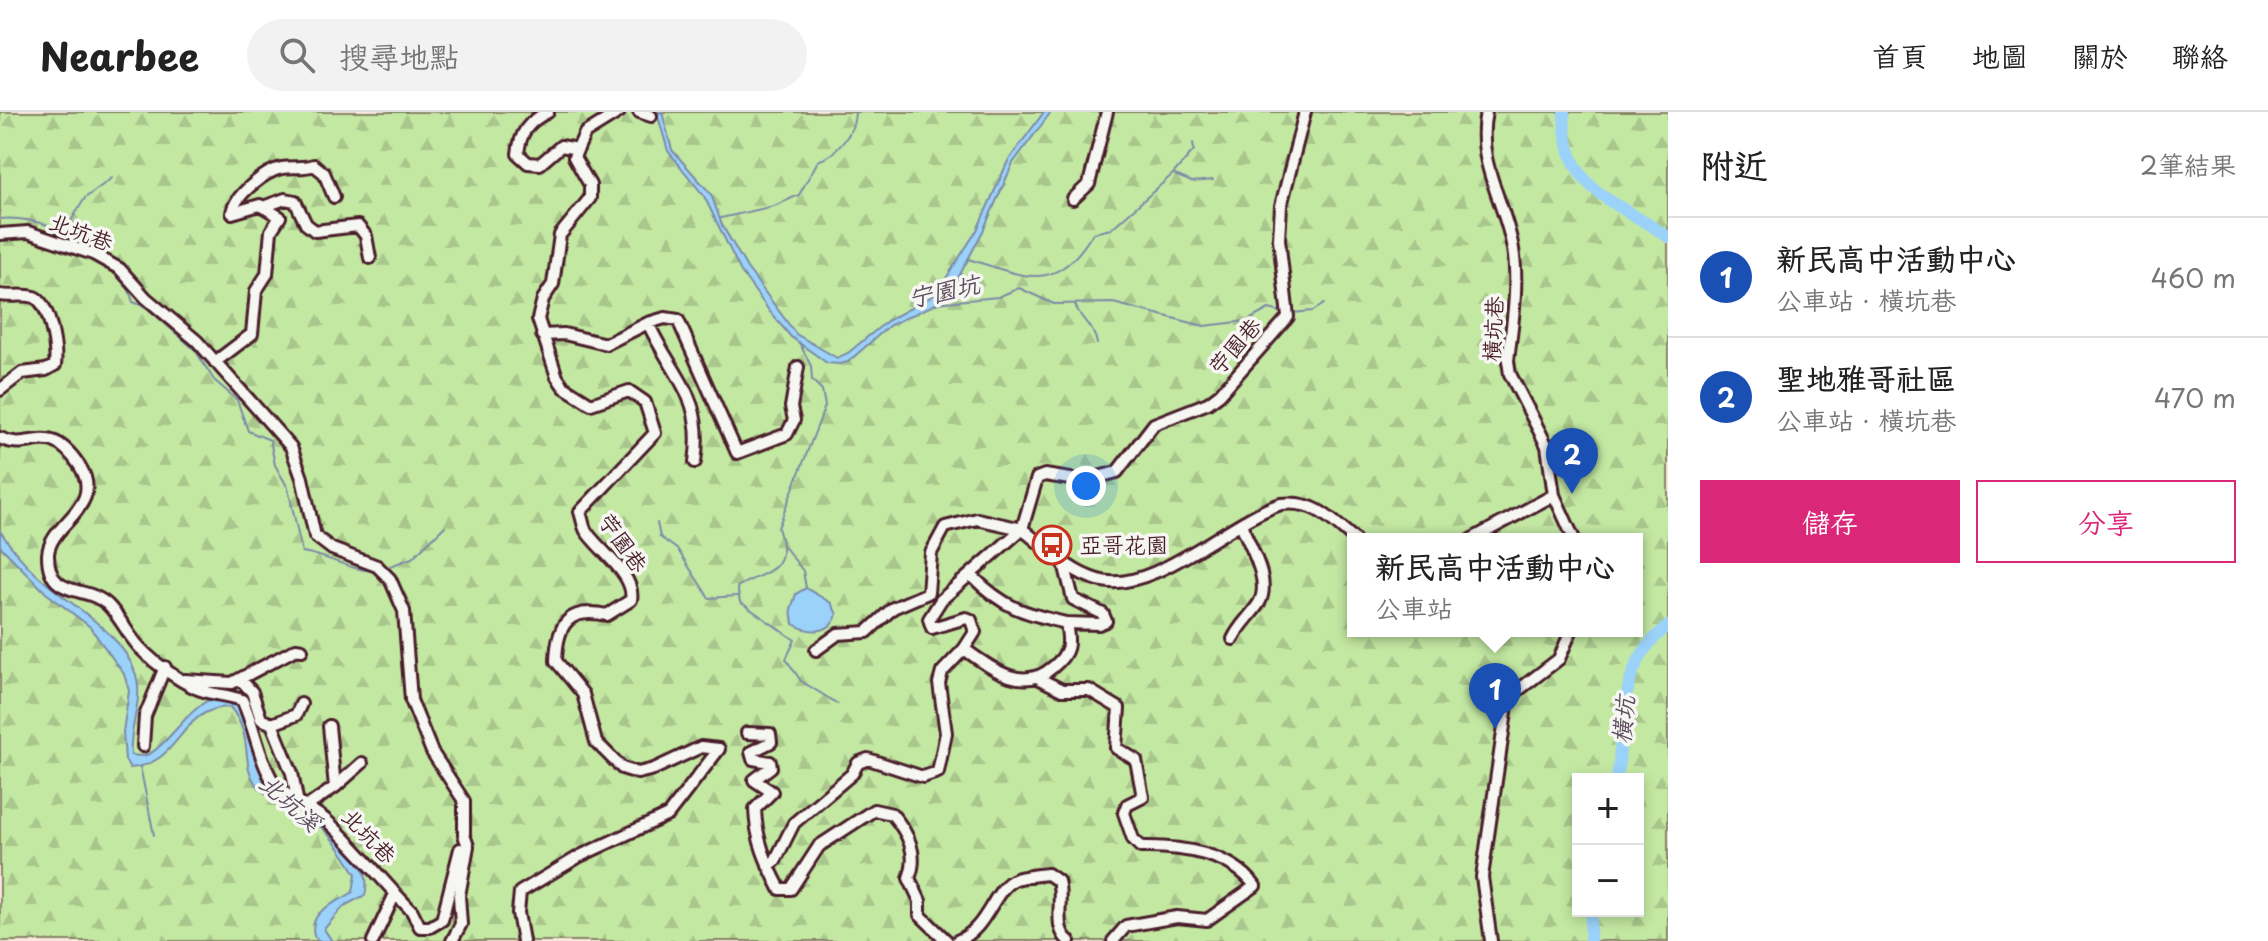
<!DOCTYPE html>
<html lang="zh-TW">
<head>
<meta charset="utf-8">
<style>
	body { margin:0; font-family:"Playpen Sans","LXGW WenKai TC",sans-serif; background:#f2f2f2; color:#222 }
	.controls { position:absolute; right:24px; bottom:24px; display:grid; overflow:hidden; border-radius:0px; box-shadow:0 4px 12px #0003 }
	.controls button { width:72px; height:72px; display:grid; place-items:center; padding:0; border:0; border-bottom:2px solid #e0e0e0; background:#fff; color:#222; font:40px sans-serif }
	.you { position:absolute; left:1086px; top:374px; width:28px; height:28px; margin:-20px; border:6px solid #fff; border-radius:50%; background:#1a73e8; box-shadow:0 0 0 12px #1a73e833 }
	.badge { display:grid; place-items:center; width:52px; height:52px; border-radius:50%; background:#db2777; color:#fff; font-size:26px; font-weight:700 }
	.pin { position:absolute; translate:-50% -66px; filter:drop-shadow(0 2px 4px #0008) }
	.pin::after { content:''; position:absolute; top:42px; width:28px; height:24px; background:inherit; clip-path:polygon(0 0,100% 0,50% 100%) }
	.popup { position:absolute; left:1347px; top:421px; width:296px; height:104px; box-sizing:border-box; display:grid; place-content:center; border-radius:0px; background:#fff; filter:drop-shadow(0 2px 6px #0005); font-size:26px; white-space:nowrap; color:#767676 }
	.popup b { font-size:30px; color:#222 }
	.popup::after { content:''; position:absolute; left:50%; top:100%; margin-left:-16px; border:16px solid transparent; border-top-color:#fff }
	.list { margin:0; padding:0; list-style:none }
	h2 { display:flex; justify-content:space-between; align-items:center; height:104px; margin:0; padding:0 32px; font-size:34px }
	h2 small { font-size:26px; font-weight:400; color:#767676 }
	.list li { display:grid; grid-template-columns:52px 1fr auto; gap:24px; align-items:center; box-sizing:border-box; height:120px; padding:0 32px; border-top:2px solid #e0e0e0 }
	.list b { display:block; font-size:30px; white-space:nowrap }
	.list p { margin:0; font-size:26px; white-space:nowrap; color:#767676 }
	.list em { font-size:26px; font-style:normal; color:#767676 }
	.actions { display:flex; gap:16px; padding:24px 32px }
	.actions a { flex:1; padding:18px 0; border:2px solid #db2777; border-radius:0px; text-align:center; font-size:28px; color:#db2777 }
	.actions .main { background:#db2777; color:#fff }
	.icon { flex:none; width:44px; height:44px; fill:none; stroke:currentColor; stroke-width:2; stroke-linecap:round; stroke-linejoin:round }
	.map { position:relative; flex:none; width:1668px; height:829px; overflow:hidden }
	header { display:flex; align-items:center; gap:48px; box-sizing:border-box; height:112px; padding:0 40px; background:#fff; border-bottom:2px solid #e0e0e0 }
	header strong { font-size:38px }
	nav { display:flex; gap:44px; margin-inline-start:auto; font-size:28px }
	.search { width:560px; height:72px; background:#f2f2f2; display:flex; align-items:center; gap:20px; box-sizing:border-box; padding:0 28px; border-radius:44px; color:#767676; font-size:30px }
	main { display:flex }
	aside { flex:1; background:#fff }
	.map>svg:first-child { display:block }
	.forest { fill:url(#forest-firs); stroke:#868466; stroke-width:2; fill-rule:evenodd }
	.water { fill:#9bd2fa; stroke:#7b8aa7; stroke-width:2 }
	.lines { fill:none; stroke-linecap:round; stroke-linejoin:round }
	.stream { stroke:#7b8aa7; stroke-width:2 }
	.river { stroke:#9bd2fa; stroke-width:12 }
	.minor-casing { stroke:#4a1f2b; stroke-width:16 }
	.minor { stroke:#f6f6f2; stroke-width:10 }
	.labels { text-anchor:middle; stroke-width:7; stroke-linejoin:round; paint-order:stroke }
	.street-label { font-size:22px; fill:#4a1f2b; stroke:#f6f6f2 }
	.poi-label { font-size:22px; fill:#4a1f2b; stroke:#f6f6f2; text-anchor:start }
	.water-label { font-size:24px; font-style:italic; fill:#5e4c5f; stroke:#f6f6f2 }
</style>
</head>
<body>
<header>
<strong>Nearbee</strong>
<div class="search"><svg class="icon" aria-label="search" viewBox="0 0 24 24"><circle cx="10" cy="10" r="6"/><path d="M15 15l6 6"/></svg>搜尋地點</div>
<nav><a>首頁</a><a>地圖</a><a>關於</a><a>聯絡</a></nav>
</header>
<main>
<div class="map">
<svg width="1668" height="829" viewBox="0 0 1668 829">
	<defs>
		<pattern id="forest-firs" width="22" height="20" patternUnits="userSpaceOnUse" patternTransform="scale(2)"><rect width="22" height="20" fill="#c3e8a2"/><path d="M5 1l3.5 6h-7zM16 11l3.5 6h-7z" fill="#a9c78c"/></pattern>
	</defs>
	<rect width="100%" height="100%" fill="#f9e8de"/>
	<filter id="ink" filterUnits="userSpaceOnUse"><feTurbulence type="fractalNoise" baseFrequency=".0125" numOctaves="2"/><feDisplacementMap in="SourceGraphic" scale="16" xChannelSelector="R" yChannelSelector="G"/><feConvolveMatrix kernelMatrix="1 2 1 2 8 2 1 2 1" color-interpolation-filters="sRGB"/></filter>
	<g filter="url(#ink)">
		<!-- forest -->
		<path class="forest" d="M0 0H1668V829H0ZM1353 427H1637V519H1353ZM1578 667H1638V799H1578Z"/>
		<!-- water -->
		<path class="water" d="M662 0 672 38 711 82 722 113 747 156 796 222 837 246 848 241 887 209 936 182 977 118 1008 49 1044 0H1051L1013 51 983 119 947 187 890 213 848 250 839 252 827 251 791 225 770 200 741 160 704 84 668 39 657 1Z
			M0 419C11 435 22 449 36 462 67 492 123 519 136 563 144 589 128 617 131 643 137 644 143 645 149 642 175 630 212 551 245 602 256 621 256 648 263 668 292 694 379 734 365 783L344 794 324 817 332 829H319L314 824C308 797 335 793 353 780L356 762C343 741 329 719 308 704 289 691 269 690 255 671 241 652 254 624 230 595 177 596 184 651 130 656L125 648 123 620 129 579 124 562 89 514 46 481 0 434Z
			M806 476 831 491 837 502C831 523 809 521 793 512L791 497 796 482Z"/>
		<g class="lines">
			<!-- stream -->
			<path class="stream" d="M1175 63 1192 70 1213 68
				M721 106 774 94 799 83 818 49C837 42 855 21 855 0
				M0 107C32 104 67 118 93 137
				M64 120 85 86 112 66
				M968 147C1026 164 1054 184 1093 121L1111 117 1173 62 1194 38 1193 31
				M111 157 129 178 133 190 146 195 195 238 214 268 237 288 248 319 270 328 275 353 288 376 302 440C330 444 347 458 375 459
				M936 191 998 185 1019 176 1054 192 1113 191 1204 214 1247 209 1269 197 1281 200
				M1075 192C1079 207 1095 215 1097 232
				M1292 201 1313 199 1324 192
				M799 230 811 254 812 268 822 278 825 294 778 416C793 460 766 458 737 475L740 490 795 528 786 547 801 569 838 592
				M657 411 660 425 678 438 709 486 737 484
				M784 434 803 459 806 476
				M385 456 412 446 445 414
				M140 654 154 723"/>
			<!-- river -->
			<path class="river" d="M1564 0C1565 80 1611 85 1668 125
				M1617 667C1625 611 1617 552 1668 514
				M1590 829 1591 799"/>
			<!-- minor casing -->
			<g class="minor-casing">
				<path id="minor" d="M548 0C529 9 520 20 518 42L528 51 540 52 561 34 578 37
					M639 0 651 4
					M1305 0 1281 94 1279 127 1288 205 1220 282 1208 291 1154 312 1117 360 1083 369 1045 363 1037 366 1022 417C1045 435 1069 460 1098 468 1152 484 1229 408 1281 392 1314 388 1330 406 1354 427
					M1486 0C1475 50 1505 89 1513 137 1519 174 1512 212 1508 249L1510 262 1547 334 1554 383 1574 427
					M1073 87 1089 72 1107 0
					M263 95 285 87 295 89 306 112 315 119 358 114 366 124 370 146
					M0 122 28 120 93 142 120 157 146 186 197 229 291 335 302 366 315 424 332 437 377 454 390 467 404 499 411 588 432 640 464 689V723L468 734 459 784 461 812 452 829
					M0 183C10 185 24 182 34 185 50 191 57 238 55 253L46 258 22 261 0 278
					M648 211C672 264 705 284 695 350
					M542 223 564 222 606 232 648 211 665 206 678 208 737 341 787 322 794 308 791 295 798 255
					M215 250 252 222 256 179 267 162 271 119 280 105 260 93 232 101C234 84 265 59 282 56 293 54 304 57 314 53L324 61 334 85
					M0 326C32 342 47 306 79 353 107 395 49 411 48 443 48 488 87 472 108 493 121 506 128 524 141 537 155 552 187 575 207 580 219 583 230 584 242 588 254 612 259 648 273 669 285 686 311 695 327 709 358 737 383 770 412 799L420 815H430L442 808 460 737
					M1472 427 1554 383
					M972 464C1004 496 1023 501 1066 511
					M1233 527C1240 512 1251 504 1259 491 1272 469 1249 433 1241 412
					M964 537 975 520 971 508 966 506 932 516 929 507 941 488 1022 417
					M816 538 838 522 867 520 893 496 928 481 931 441 945 415 977 407 1022 417
					M1040 567 1062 578H1089L1119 596 1116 636 1136 648 1143 685 1127 693 1124 701 1133 727 1141 735C1179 734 1232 741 1255 774L1207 808 1177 805 1126 814 1113 829
					M185 568 232 571 296 537 302 538
					M241 568 252 580 261 607 272 612 296 603 301 592
					M272 612 292 661 297 687
					M747 621 770 622 771 630 751 640 753 647 770 650 771 655 754 668 772 680 755 697C756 728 766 750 780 777H791L819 734 874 698 892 702C908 721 919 742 909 766L920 789V803L947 829
					M143 634 145 604 165 555
					M335 675 362 651
					M309 693 335 675 329 614
					M768 754 775 749 794 711 852 662 858 651 868 647 923 665 938 660 946 621 939 571 942 560 964 537C991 556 1023 582 1053 555 1070 541 1070 532 1066 511L1099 512 1106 509 1103 502 1073 487 1064 451
					M373 829 395 782
					M523 829 518 801 520 780 580 744 668 703 719 637 701 635 654 657 638 661 622 656 596 630 583 582 556 549C557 511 569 495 607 503L631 488C636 463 599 439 586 419 583 414 582 405 580 400L655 321 645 290 629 279 591 292 564 275 557 265 538 207 543 187 553 172 560 123 590 86V73L574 45 585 21 619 0
					M957 829C989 817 993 775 1016 767 1026 764 1038 763 1048 762L1058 769C1064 790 1052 816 1069 829
					M1491 829 1482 765 1508 586 1559 547 1571 519"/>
			</g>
			<!-- minor -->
			<use href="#minor" class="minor"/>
		</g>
	</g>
	<!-- icons -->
	<defs>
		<g id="bus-ring" transform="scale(2)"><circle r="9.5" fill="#f6f6f2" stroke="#c8321e" stroke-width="1.5"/><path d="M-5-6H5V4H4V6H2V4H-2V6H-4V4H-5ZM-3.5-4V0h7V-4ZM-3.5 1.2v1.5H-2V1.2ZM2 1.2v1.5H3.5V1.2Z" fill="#c8321e"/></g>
	</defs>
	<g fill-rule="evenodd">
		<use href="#bus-ring" x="1052" y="433"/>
	</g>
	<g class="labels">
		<!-- street labels -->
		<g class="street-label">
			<text transform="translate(81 120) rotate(21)" y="8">北坑巷</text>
			<text transform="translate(1493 217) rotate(-87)" y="8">橫坑巷</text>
			<text transform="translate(1235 234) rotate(-49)" y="8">苧園巷</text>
			<text transform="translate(623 431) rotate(55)" y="8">苧園巷</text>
			<text transform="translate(369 724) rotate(46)" y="8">北坑巷</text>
		</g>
		<!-- poi labels -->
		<g class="poi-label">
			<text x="1080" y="441">亞哥花園</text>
		</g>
		<!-- water labels -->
		<g class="water-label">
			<text transform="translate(944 180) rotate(-12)" y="8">宁園坑</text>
			<text transform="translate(1624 608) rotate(-84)" y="8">橫坑</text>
			<text transform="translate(290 691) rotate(41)" y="8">北坑溪</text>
		</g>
	</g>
</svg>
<div class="controls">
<button>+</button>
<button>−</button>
</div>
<div class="you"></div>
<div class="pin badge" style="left:1495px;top:617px;background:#1a4fb4">1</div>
<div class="popup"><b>新民高中活動中心</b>公車站</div>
<div class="pin badge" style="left:1572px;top:382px;background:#1a4fb4">2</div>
</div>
<aside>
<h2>附近<small>2筆結果</small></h2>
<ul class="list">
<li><span class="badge" style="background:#1a4fb4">1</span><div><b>新民高中活動中心</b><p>公車站 · 橫坑巷</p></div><em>460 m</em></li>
<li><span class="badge" style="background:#1a4fb4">2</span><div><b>聖地雅哥社區</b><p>公車站 · 橫坑巷</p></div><em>470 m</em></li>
</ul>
<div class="actions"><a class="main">儲存</a><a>分享</a></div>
</aside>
</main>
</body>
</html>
